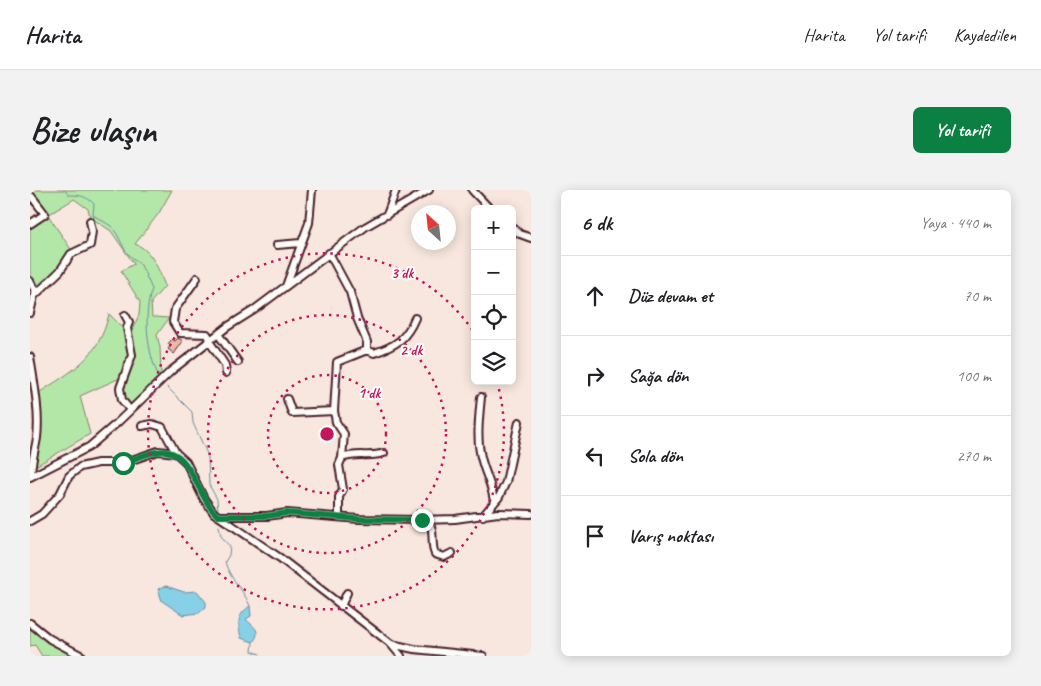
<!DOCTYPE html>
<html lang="tr">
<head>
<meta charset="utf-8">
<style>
	body { margin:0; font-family:Caveat,sans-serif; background:#f2f2f2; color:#202124 }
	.controls { position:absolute; right:15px; top:15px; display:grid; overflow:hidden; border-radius:8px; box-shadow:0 2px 12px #0003 }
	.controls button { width:45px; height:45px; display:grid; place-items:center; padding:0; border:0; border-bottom:1px solid #e0e0e0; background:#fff; color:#202124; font:25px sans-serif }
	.compass { position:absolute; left:381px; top:15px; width:45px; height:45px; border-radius:50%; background:#fff; box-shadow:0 2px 12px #0003; rotate:333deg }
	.stop { position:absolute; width:15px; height:15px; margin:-11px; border:4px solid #0b8043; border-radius:50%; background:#fff }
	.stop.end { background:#0b8043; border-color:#fff; box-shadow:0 1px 5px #0008 }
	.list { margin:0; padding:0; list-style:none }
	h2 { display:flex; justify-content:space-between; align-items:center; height:65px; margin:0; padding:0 20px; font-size:21px }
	h2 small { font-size:16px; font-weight:400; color:#757577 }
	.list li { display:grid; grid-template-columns:32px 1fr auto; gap:15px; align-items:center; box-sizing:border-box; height:80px; padding:0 20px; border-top:1px solid #e0e0e0 }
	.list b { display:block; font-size:19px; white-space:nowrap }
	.list em { font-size:16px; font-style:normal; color:#757577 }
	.icon { flex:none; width:28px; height:28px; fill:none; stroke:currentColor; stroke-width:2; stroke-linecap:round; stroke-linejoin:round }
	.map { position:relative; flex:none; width:501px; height:466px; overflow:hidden; border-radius:8px }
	header { display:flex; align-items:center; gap:30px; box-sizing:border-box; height:70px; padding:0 25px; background:#fff; border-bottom:1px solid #e0e0e0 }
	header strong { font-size:24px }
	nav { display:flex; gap:28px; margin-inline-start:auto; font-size:18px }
	.intro { display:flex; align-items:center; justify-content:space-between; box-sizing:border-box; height:120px; padding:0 30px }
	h1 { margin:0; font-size:35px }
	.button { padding:12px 22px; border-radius:8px; background:#0b8043; color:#fff; font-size:18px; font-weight:700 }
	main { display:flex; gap:30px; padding:0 30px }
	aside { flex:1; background:#fff; border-radius:8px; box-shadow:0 2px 12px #0003 }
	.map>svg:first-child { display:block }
	.green { fill:#b3e7a8; stroke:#7e836a }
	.water { fill:#86d1e7; stroke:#6e8a9c }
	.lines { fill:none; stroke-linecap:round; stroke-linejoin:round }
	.stream { stroke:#6e8a9c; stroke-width:1 }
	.building { fill:#eeb7a4; stroke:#4a1f2b }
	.minor-casing { stroke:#4a1f2b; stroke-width:10 }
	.minor { stroke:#fdfcf7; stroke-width:6 }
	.route { stroke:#0b8043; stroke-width:6 }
	.ring { fill:none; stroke:#c2185b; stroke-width:2.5; stroke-dasharray:2.5 5 }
	.centre { fill:#c2185b; stroke:#fdfcf7; stroke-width:2.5 }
	.ring-label { font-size:15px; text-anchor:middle; font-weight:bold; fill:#c2185b; stroke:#fdfcf7; stroke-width:4; stroke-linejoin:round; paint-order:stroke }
</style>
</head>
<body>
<header>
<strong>Harita</strong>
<nav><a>Harita</a><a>Yol tarifi</a><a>Kaydedilen</a></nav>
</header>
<div class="intro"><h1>Bize ulaşın</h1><a class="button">Yol tarifi</a></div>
<main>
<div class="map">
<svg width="501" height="466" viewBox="0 0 501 466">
	<rect width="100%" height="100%" fill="#f8e7de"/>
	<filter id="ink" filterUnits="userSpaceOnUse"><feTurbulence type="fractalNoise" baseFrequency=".02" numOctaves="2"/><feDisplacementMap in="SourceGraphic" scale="10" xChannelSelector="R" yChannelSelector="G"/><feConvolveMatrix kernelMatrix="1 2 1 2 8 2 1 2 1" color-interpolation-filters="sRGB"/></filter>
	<g filter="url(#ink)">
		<!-- green -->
		<path class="green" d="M0 0H142L129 23 105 54C122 60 129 80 135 96L121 112 122 127 139 128 127 145 130 157 131 184 100 216 94 209 92 197 99 176 100 144 109 125 110 112 91 81 104 74 81 41 60 27 58 19 44 9 18 25 42 61 29 79 7 101 0 87V36L18 25Z
			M79 124C108 151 101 155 90 188L50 206 60 244 4 277 7 204C42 181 69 168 79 124Z
			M0 436 48 466H12L5 455 0 456Z"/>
		<!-- water -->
		<path class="water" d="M136 396 154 402 167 401 176 412V417L169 423 153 425 132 411 128 399Z
			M220 416 221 426 216 429C222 436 233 440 223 452L211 448C208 433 206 426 220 416Z"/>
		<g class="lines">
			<!-- stream -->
			<path class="stream" d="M34 0 39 5C49 5 57 6 64 14L63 25 81 36 87 44 96 62 111 75 122 99C113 124 117 162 128 185
				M137 197 162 222 163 233 178 266 179 295 187 309 188 321
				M189 336 191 346 200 357 199 365 195 372C200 390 213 398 220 416
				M223 452 222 461 230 464"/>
		</g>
		<!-- building -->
		<path class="building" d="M148 148 153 151 144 164 138 159 141 155 138 154 142 149 145 151Z"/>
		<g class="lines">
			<!-- minor casing -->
			<g class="minor-casing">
				<path id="minor" d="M442 0 460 19
					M357 25 366 0
					M0 34 15 24 2 7
					M482 37 490 44 501 48
					M247 55 271 53
					M299 63 320 102 327 128 337 152V160L307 172 304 221 306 232 314 244 312 268 309 275 313 299 309 307V327
					M167 88 145 119 143 132 150 143 177 144 181 150
					M0 91 6 103
					M256 96 279 33 282 0
					M0 123 4 106 30 81 41 64 60 55 62 41 60 31
					M95 125 99 132 97 138 102 165 90 198 92 210 100 220
					M188 144 208 172
					M179 151 195 175 196 183
					M337 160 344 163C366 156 376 149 385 128
					M0 167C4 193 10 222 7 248 5 261 1 272 1 286
					M451 207C449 228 446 251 452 271 456 286 463 297 464 313
					M257 209 262 223 304 221
					M112 236 122 234 132 237 146 263
					M312 268C328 262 339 268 354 263
					M0 287 59 257 87 233 141 181 197 137 224 120 335 37 399 0
					M188 326H237L257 323 329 329 391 330 425 329 468 323 501 324
					M453 326 469 307 476 292 489 232
					M397 330C406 339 400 353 405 364L414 367 422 363
					M0 331 12 324 30 304 39 286 50 277 68 273H93L128 261 146 263 156 272 174 309 184 323 250 368 360 453 371 466
					M311 416 317 403
					M0 433 20 449 52 466
					M361 454 384 459 453 466"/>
			</g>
			<!-- minor -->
			<use href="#minor" class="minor"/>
		</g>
	</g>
	<g class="lines" filter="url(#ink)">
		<!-- route -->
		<path class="route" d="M93 273C104 269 115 264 126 262 162 254 166 308 188 326H237L257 323 329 329 392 330"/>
	</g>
	<!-- distance rings -->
	<g class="ring">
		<circle cx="297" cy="244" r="59"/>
		<circle cx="297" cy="244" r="119"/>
		<path d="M467 192A178 178 0 1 1 445 144"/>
	</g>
	<circle cx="297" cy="244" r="8" class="centre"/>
	<g class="ring-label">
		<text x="372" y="88">3 dk</text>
		<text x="381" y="165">2 dk</text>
		<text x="339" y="208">1 dk</text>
	</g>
</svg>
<div class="controls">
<button>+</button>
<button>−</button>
<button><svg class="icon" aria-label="locate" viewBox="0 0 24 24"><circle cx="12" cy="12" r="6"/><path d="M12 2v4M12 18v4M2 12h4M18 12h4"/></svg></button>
<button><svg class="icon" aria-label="layers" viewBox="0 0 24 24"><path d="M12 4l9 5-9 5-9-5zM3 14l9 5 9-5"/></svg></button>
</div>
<svg class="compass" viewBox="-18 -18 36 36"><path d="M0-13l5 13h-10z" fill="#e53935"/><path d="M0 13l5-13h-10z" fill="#757577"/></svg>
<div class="stop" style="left:93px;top:273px"></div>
<div class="stop end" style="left:392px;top:330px"></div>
</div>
<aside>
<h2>6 dk<small>Yaya · 440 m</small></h2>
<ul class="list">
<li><svg class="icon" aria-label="ahead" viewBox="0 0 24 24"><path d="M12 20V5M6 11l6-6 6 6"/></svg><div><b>Düz devam et</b></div><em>70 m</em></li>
<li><svg class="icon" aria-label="right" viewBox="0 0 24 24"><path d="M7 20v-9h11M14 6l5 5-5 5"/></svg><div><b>Sağa dön</b></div><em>100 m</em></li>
<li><svg class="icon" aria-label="left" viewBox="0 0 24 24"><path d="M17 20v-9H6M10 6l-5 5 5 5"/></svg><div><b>Sola dön</b></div><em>270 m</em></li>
<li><svg class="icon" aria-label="arrive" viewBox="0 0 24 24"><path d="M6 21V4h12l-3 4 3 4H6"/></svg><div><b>Varış noktası</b></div></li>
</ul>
</aside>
</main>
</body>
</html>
